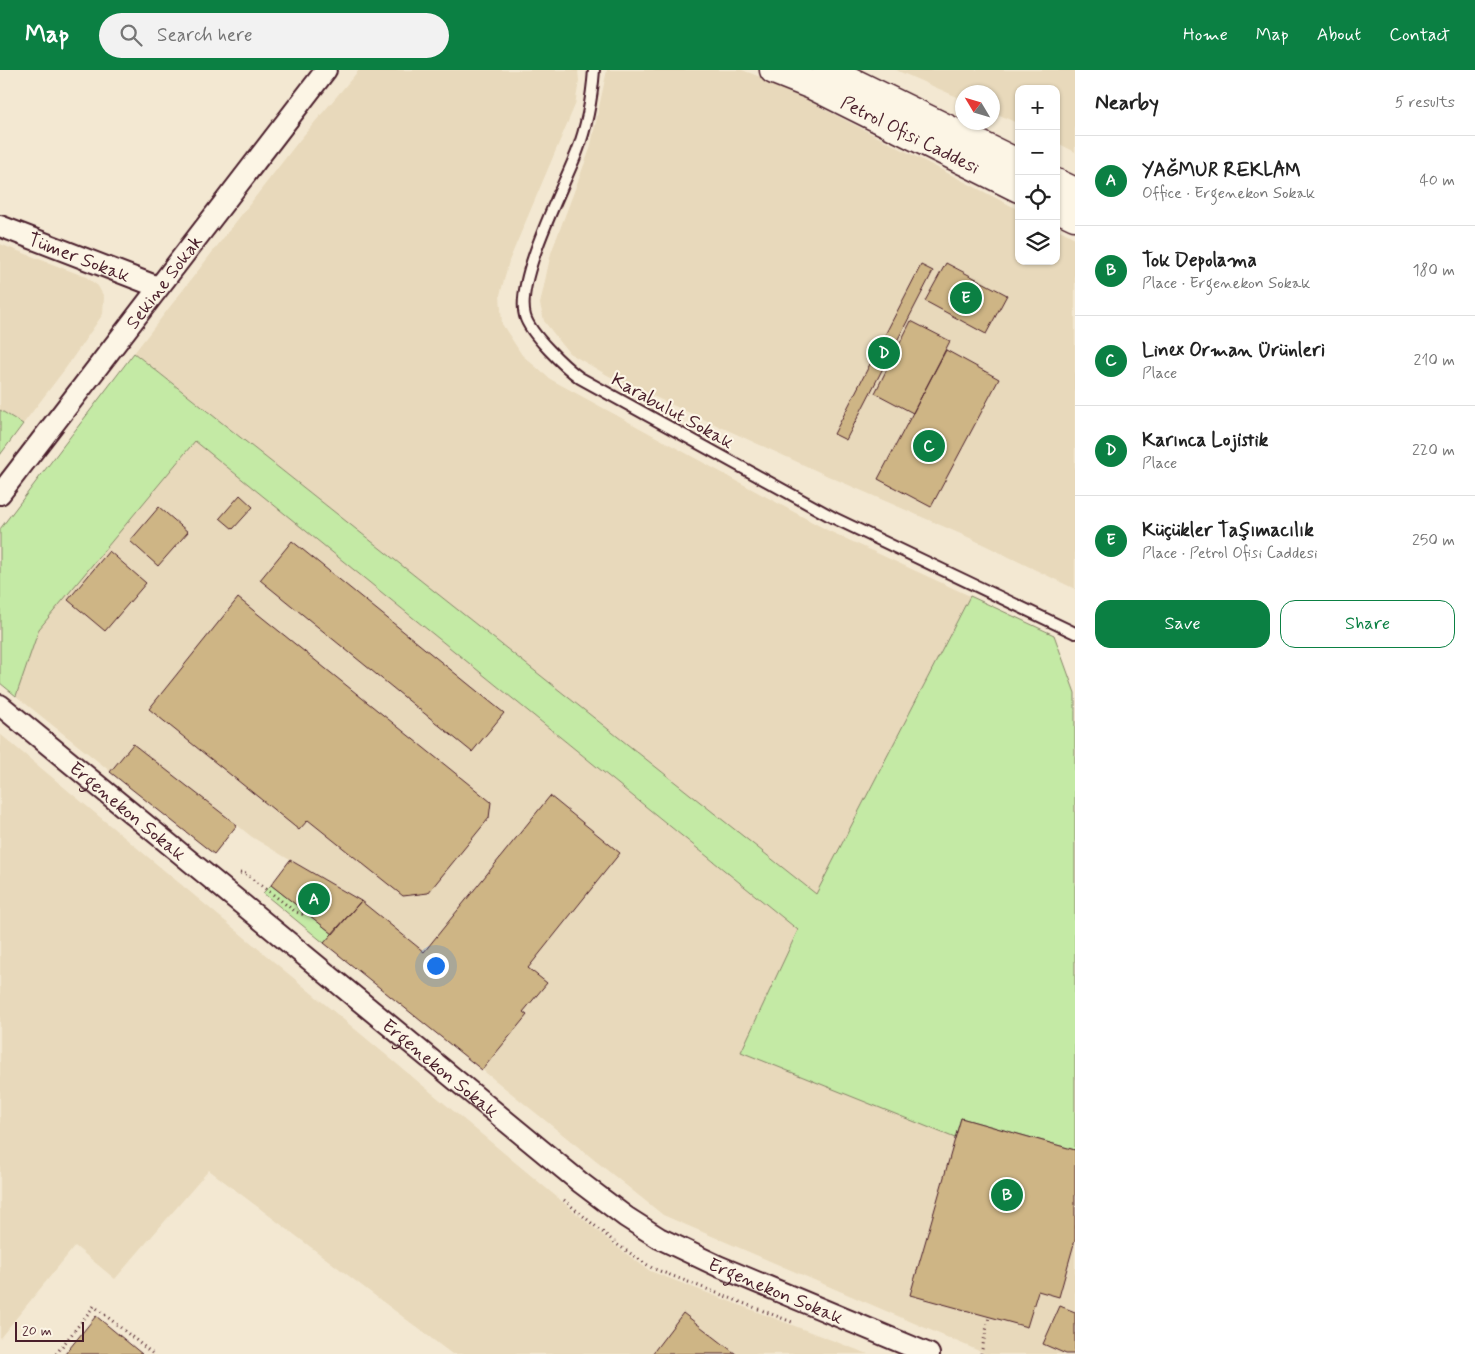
<!DOCTYPE html>
<html lang="en">
<head>
<meta charset="utf-8">
<style>
	body { margin:0; font-family:Mynerve,sans-serif; background:#f2f2f2; color:#222 }
	.controls { position:absolute; right:15px; top:15px; display:grid; overflow:hidden; border-radius:10px; box-shadow:0 1px 4px #0004 }
	.controls button { width:45px; height:45px; display:grid; place-items:center; padding:0; border:0; border-bottom:1px solid #e0e0e0; background:#fff; color:#222; font:25px sans-serif }
	.compass { position:absolute; left:955px; top:15px; width:45px; height:45px; border-radius:50%; background:#fff; box-shadow:0 1px 4px #0004; rotate:308deg }
	.scale { position:absolute; left:15px; bottom:12px; width:69px; box-sizing:border-box; padding-left:5px; border:2px solid #4a1f2b; border-top:0; font-size:14px; line-height:18px; white-space:nowrap; color:#4a1f2b; -webkit-text-stroke:4px #fcf5e5; paint-order:stroke }
	.you { position:absolute; left:435px; top:895px; width:18px; height:18px; margin:-12px; border:4px solid #fff; border-radius:50%; background:#1a73e8; box-shadow:0 0 0 8px #1a73e833 }
	.badge { display:grid; place-items:center; width:32px; height:32px; border-radius:50%; background:#0b8043; color:#fff; font-size:16px; font-weight:700 }
	.pin { position:absolute; translate:-50% -50%; border:2px solid #fff; box-shadow:0 1px 5px #0006 }
	.list { margin:0; padding:0; list-style:none }
	h2 { display:flex; justify-content:space-between; align-items:center; height:65px; margin:0; padding:0 20px; font-size:21px }
	h2 small { font-size:16px; font-weight:400; color:#767676 }
	.list li { display:grid; grid-template-columns:32px 1fr auto; gap:15px; align-items:center; box-sizing:border-box; height:90px; padding:0 20px; border-top:1px solid #e0e0e0 }
	.list b { display:block; font-size:19px; white-space:nowrap }
	.list p { margin:0; font-size:16px; white-space:nowrap; color:#767676 }
	.list em { font-size:16px; font-style:normal; color:#767676 }
	.actions { display:flex; gap:10px; padding:15px 20px }
	.actions a { flex:1; padding:11px 0; border:1px solid #0b8043; border-radius:15px; text-align:center; font-size:18px; color:#0b8043 }
	.actions .main { background:#0b8043; color:#fff }
	.icon { flex:none; width:28px; height:28px; fill:none; stroke:currentColor; stroke-width:2; stroke-linecap:round; stroke-linejoin:round }
	.map { position:relative; flex:none; width:1075px; height:1284px; overflow:hidden }
	header { display:flex; align-items:center; gap:30px; box-sizing:border-box; height:70px; padding:0 25px; background:#0b8043; color:#fff }
	header strong { font-size:24px }
	nav { display:flex; gap:28px; margin-inline-start:auto; font-size:18px }
	.search { width:350px; height:45px; background:#f2f2f2; display:flex; align-items:center; gap:12px; box-sizing:border-box; padding:0 18px; border-radius:28px; color:#767676; font-size:19px }
	main { display:flex }
	aside { flex:1; background:#fff }
	.map>svg:first-child { display:block }
	.built { fill:#e8d9bb }
	.green { fill:#c4eaa5; stroke:#878468 }
	.building { fill:#ceb585; stroke:#4a1f2b }
	.lines { fill:none; stroke-linecap:round; stroke-linejoin:round }
	.lane-casing { stroke:#4a1f2b; stroke-width:14 }
	.street-casing { stroke:#4a1f2b; stroke-width:24 }
	.secondary-casing { stroke:#4a1f2b; stroke-width:31 }
	.path { stroke:#4a1f2b; stroke-width:3; stroke-dasharray:1 4; stroke-linecap:butt }
	.lane { stroke:#fcf5e5; stroke-width:10 }
	.street { stroke:#fcf5e5; stroke-width:20 }
	.secondary { stroke:#fcf5e5; stroke-width:28 }
	.labels { text-anchor:middle; stroke-width:4.5; stroke-linejoin:round; paint-order:stroke }
	.street-label { font-size:19px; fill:#4a1f2b; stroke:#fcf5e5 }
</style>
</head>
<body>
<header>
<strong>Map</strong>
<div class="search"><svg class="icon" aria-label="search" viewBox="0 0 24 24"><circle cx="10" cy="10" r="6"/><path d="M15 15l6 6"/></svg>Search here</div>
<nav><a>Home</a><a>Map</a><a>About</a><a>Contact</a></nav>
</header>
<main>
<div class="map">
<svg width="1075" height="1284" viewBox="0 0 1075 1284">
	<rect width="100%" height="100%" fill="#f3e8d2"/>
	<filter id="ink" filterUnits="userSpaceOnUse"><feTurbulence type="fractalNoise" baseFrequency=".02" numOctaves="2"/><feDisplacementMap in="SourceGraphic" scale="10" xChannelSelector="R" yChannelSelector="G"/><feConvolveMatrix kernelMatrix="1 2 1 2 8 2 1 2 1" color-interpolation-filters="sRGB"/></filter>
	<g filter="url(#ink)">
		<!-- built -->
		<path class="built" d="M359 0H578L579 11 575 35 509 191 500 225 502 254 522 285 550 309 827 460 970 526 816 825 134 283 298 72Z
			M607 0H742L766 9 1019 140V191H1056V158L1075 168V519L970 468 828 406 609 306 569 283 544 251 540 234 551 183 590 79Z
			M896 0H1075V82L1056 72V19H1019V54L993 42 992 22H962V29Z
			M0 174 86 207 98 216 104 227 103 244 65 299 23 354 0 340Z
			M195 370 798 860 742 982 955 1067 961 1048 1075 1080V1284H986L663 1145 324 873 360 830 290 790 252 767 237 755 214 784 16 626 38 559Z
			M0 664 617 1177 650 1201 868 1284H452L209 1100 115 1209 75 1176 0 1268Z"/>
		<!-- green -->
		<path class="green" d="M134 283 816 824 970 526 1054 565 1075 623V1080L961 1048 955 1068 741 982 798 860 195 371 39 559 16 626 0 613V459Z
			M0 340 23 354 0 385Z
			M271 815 333 864 324 873 263 823Z"/>
		<!-- building -->
		<path class="building" d="M946 193 1007 225 986 264 925 231Z
			M921 195 933 201 846 370 834 364Z
			M911 251 950 271 913 343 875 323Z
			M946 280 999 309 931 437 878 409Z
			M240 425 253 437 233 459 220 448Z
			M159 437 188 462 158 496 130 471Z
			M292 471 504 643 472 682 260 510Z
			M109 481 146 513 105 561 68 530Z
			M238 528 491 732 489 748 428 823 403 826 308 750 299 760 149 639Z
			M133 674 237 755 214 784 110 702Z
			M550 726 620 783 528 898 547 913 523 942 527 945 482 1000 324 873 361 831 424 882Z
			M290 790 361 831 333 864 271 815Z
			M961 1048 1075 1080V1170L1059 1227 1038 1221 1027 1257 910 1225Z
			M1060 1236 1075 1242V1284H1066L1043 1274Z
			M683 1243 736 1284H652Z
			M96 1246 142 1284H65Z"/>
		<g class="lines">
			<!-- lane casing -->
			<g class="lane-casing">
				<path id="lane" d="M594 0C592 27 587 56 577 82 563 118 515 210 525 246 530 264 565 297 580 308L834 448 1075 563"/>
			</g>
			<!-- street casing -->
			<g class="street-casing">
				<g id="street">
					<path id="s1" d="M0 156 158 217"/>
					<path id="s2" d="M0 424 326 0"/>
					<path id="s3" d="M0 635 581 1113 626 1147 659 1168 718 1196 929 1284"/>
				</g>
			</g>
			<!-- secondary casing -->
			<g class="secondary-casing">
				<g id="secondary">
					<path id="s4" d="M774 0 812 15 1019 118"/>
					<path d="M827 0 1019 94"/>
					<path d="M1056 113 1075 122"/>
					<path d="M1056 137 1075 146"/>
				</g>
			</g>
			<!-- path -->
			<path class="path" d="M240 803 246 804 296 842 302 844 305 842
				M564 1130 618 1175 652 1198 792 1252
				M56 1284 94 1236 153 1284
				M981 1284 989 1247"/>
			<!-- lane -->
			<use href="#lane" class="lane"/>
			<!-- street -->
			<use href="#street" class="street"/>
			<!-- secondary -->
			<use href="#secondary" class="secondary"/>
		</g>
	</g>
	<g class="labels">
		<!-- street labels -->
		<g class="street-label">
			<text dy="7" stroke="none"><textPath href="#s4" startOffset="151">Petrol Ofisi Caddesi</textPath></text>
			<text dy="7" stroke="none"><textPath href="#s1" startOffset="85">Tümer Sokak</textPath></text>
			<text dy="7" stroke="none"><textPath href="#s2" startOffset="268">Sekine Sokak</textPath></text>
			<text transform="translate(673 340) rotate(29)" y="7">Karabulut Sokak</text>
			<text dy="7" stroke="none"><textPath href="#s3" startOffset="166">Ergenekon Sokak</textPath></text>
			<text dy="7" stroke="none"><textPath href="#s3" startOffset="571">Ergenekon Sokak</textPath></text>
			<text dy="7" stroke="none"><textPath href="#s3" startOffset="976">Ergenekon Sokak</textPath></text>
		</g>
	</g>
</svg>
<div class="controls">
<button>+</button>
<button>−</button>
<button><svg class="icon" aria-label="locate" viewBox="0 0 24 24"><circle cx="12" cy="12" r="6"/><path d="M12 2v4M12 18v4M2 12h4M18 12h4"/></svg></button>
<button><svg class="icon" aria-label="layers" viewBox="0 0 24 24"><path d="M12 4l9 5-9 5-9-5zM3 14l9 5 9-5"/></svg></button>
</div>
<svg class="compass" viewBox="-18 -18 36 36"><path d="M0-13l5 13h-10z" fill="#e53935"/><path d="M0 13l5-13h-10z" fill="#767676"/></svg>
<div class="scale">20 m</div>
<div class="you"></div>
<div class="pin badge" style="left:314px;top:829px">A</div>
<div class="pin badge" style="left:1007px;top:1125px">B</div>
<div class="pin badge" style="left:929px;top:376px">C</div>
<div class="pin badge" style="left:884px;top:283px">D</div>
<div class="pin badge" style="left:966px;top:228px">E</div>
</div>
<aside>
<h2>Nearby<small>5 results</small></h2>
<ul class="list">
<li><span class="badge">A</span><div><b>YAĞMUR REKLAM</b><p>Office · Ergenekon Sokak</p></div><em>40 m</em></li>
<li><span class="badge">B</span><div><b>Tok Depolama</b><p>Place · Ergenekon Sokak</p></div><em>180 m</em></li>
<li><span class="badge">C</span><div><b>Linex Orman Ürünleri</b><p>Place</p></div><em>210 m</em></li>
<li><span class="badge">D</span><div><b>Karınca Lojistik</b><p>Place</p></div><em>220 m</em></li>
<li><span class="badge">E</span><div><b>Küçükler Taşımacılık</b><p>Place · Petrol Ofisi Caddesi</p></div><em>250 m</em></li>
</ul>
<div class="actions"><a class="main">Save</a><a>Share</a></div>
</aside>
</main>
</body>
</html>
